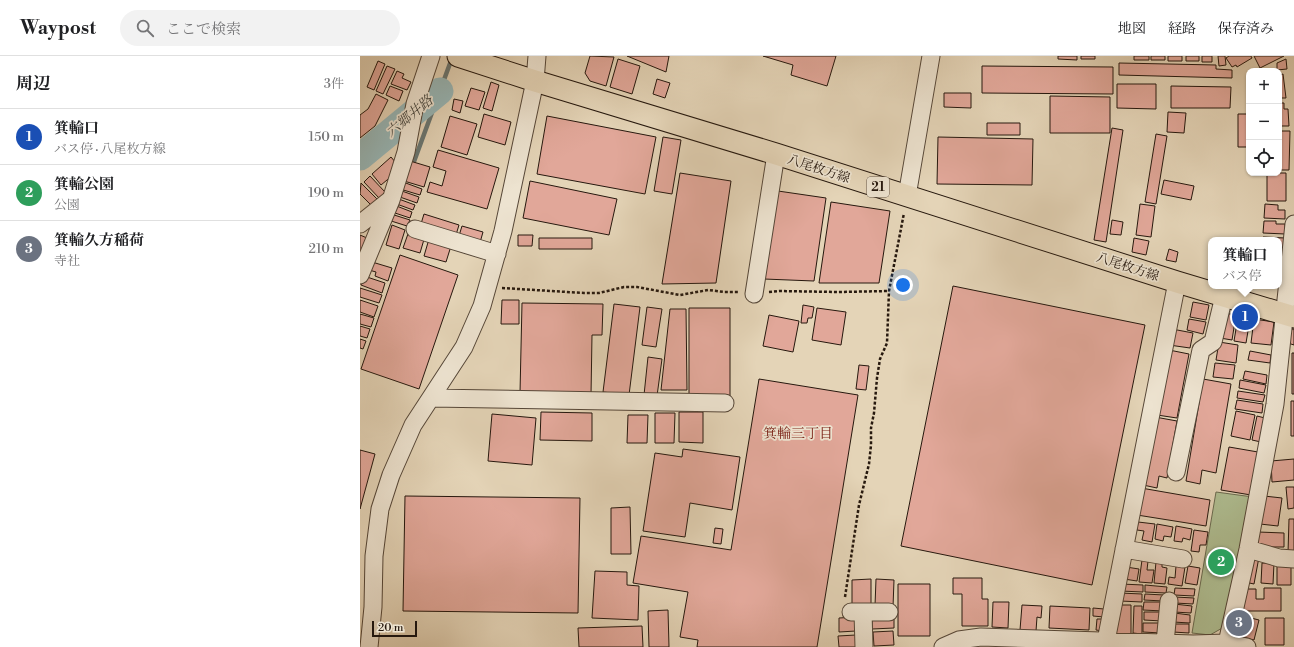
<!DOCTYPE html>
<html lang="ja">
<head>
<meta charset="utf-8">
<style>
	body { margin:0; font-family:"Libre Bodoni","Noto Serif JP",serif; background:#f2f2f2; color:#202124 }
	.controls { position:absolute; right:12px; top:12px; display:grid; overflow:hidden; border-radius:8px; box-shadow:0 1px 3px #0004 }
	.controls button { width:36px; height:36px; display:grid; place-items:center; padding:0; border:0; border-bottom:1px solid #e0e0e0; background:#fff; color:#202124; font:20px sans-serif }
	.scale { position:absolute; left:12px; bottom:10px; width:45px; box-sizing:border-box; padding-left:4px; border:2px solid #26180e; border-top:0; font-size:11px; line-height:14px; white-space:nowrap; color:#26180e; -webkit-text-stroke:3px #ede3d0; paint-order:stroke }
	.you { position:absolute; left:543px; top:229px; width:14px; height:14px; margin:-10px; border:3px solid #fff; border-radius:50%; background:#1a73e8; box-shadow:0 0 0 6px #1a73e833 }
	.badge { display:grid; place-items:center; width:26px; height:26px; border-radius:50%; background:#b45309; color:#fff; font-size:13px; font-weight:700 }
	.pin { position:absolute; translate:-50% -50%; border:2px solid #fff; box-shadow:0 1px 4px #0006 }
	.popup { position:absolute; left:848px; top:181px; width:74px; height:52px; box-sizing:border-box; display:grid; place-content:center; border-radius:8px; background:#fff; filter:drop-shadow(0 1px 3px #0005); font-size:13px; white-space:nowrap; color:#757577 }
	.popup b { font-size:15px; color:#202124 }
	.popup::after { content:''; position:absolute; left:50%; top:100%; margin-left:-8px; border:8px solid transparent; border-top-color:#fff }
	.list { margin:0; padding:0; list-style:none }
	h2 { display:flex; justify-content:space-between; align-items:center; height:52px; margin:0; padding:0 16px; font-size:17px }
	h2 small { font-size:13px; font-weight:400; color:#757577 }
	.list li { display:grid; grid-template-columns:26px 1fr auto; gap:12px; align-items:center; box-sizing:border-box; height:56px; padding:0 16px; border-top:1px solid #e0e0e0 }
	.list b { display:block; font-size:15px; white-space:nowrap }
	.list p { margin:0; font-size:13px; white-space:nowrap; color:#757577 }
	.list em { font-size:13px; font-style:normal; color:#757577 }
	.icon { flex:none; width:22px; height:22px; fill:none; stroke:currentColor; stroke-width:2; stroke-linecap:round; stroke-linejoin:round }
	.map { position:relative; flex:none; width:934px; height:591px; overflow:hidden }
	header { display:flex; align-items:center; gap:24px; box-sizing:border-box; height:56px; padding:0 20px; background:#fff; border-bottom:1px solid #e0e0e0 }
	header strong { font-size:19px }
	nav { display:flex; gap:22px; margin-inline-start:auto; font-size:14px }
	.search { width:280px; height:36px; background:#f2f2f2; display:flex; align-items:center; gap:10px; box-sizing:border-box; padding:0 14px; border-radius:22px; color:#757577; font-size:15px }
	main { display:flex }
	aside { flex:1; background:#fff }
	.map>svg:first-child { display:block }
	.green { fill:#afbe92; stroke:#6a6b50 }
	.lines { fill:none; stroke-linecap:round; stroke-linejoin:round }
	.stream { stroke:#6a7773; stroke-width:4.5 }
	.river { stroke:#98b7b7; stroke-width:27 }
	.building { fill:#e1a799; stroke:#26180e }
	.minor-casing { stroke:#564738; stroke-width:19 }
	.major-casing { stroke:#26180e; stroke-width:23 }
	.path { stroke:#26180e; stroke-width:2.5; stroke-dasharray:3 2; stroke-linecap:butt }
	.minor { stroke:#ede3d0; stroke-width:17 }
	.major { stroke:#e4d4b7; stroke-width:21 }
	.labels { text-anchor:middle; stroke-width:3.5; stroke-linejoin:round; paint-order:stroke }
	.shield { fill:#ede3d0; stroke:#625548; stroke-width:1 }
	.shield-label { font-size:12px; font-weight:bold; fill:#26180e }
	.street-label { font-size:13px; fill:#26180e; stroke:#ede3d0 }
	.water-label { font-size:14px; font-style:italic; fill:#484841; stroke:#ede3d0 }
	.neighbourhood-label { font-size:14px; fill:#7a1f14; stroke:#ede3d0 }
</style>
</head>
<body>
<header>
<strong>Waypost</strong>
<div class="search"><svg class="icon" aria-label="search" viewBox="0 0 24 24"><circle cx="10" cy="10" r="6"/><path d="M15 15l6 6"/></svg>ここで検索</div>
<nav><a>地図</a><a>経路</a><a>保存済み</a></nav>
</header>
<main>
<aside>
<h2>周辺<small>3件</small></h2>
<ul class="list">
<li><span class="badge" style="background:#1a4fb4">1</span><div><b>箕輪口</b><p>バス停 · 八尾枚方線</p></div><em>150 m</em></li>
<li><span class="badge" style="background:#2e9e5b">2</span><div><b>箕輪公園</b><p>公園</p></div><em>190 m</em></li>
<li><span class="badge" style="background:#6b7280">3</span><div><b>箕輪久方稲荷</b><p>寺社</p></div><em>210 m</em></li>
</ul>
</aside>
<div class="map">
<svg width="934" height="591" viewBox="0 0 934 591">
	<rect width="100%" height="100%" fill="#e4d4b7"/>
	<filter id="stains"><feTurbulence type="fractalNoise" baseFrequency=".005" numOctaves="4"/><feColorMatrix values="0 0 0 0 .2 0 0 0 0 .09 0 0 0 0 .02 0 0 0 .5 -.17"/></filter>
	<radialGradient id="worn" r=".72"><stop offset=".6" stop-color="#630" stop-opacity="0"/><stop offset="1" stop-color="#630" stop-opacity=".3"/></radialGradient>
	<!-- green -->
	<path class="green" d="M856 436 893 441 864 571 850 579 832 577Z"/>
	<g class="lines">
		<!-- stream -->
		<path class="stream" d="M52 111 92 2"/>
		<!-- river -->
		<path class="river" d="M0 101 80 35"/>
	</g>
	<!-- building -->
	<path class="building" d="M230 0 254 1 246 30 230 25 225 17Z
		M267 0H309L306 16Z
		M403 0H476L467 30 431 19 433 9Z
		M698 0H717V4L698 3Z
		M721 0H735V3H721Z
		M774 0H789V4H774Z
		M791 0H805V4H791Z
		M808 0H822V5H808Z
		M826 0H839V5H826Z
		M842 0H852V6H842Z
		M858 0H865L866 9 859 10Z
		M869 0H891L892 2 877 11 876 9 872 11 866 2Z
		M894 0H924L900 12Z
		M258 3 280 10 272 38 250 31Z
		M926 3 927 13 917 14V7Z
		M18 5 25 8 14 34 7 31Z
		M759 7 856 9V13L872 14V22L759 19Z
		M27 10 35 13 23 38 16 35Z
		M622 10 753 11V38L622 37Z
		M37 15 44 18 42 22 51 26 47 34 31 28Z
		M923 18 926 42H919V19Z
		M297 23 310 27 305 42 293 38Z
		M131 26 139 29 132 55 123 52Z
		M757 28H796V53L757 52Z
		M30 30 43 35 39 45 26 39Z
		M811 30 871 31 870 52H811Z
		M111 32 125 36 119 54 105 50Z
		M584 37H611V52L584 51Z
		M16 38 28 44 15 70 0 82V59L8 53Z
		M690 40 750 41V77H690Z
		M94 43 103 45 100 57 92 54Z
		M919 47H924V53H928L929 70H919Z
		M808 56 826 57 824 77 807 76Z
		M124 58 151 66 145 89 118 81Z
		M878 58H889V91H878Z
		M90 60 117 68 107 99 81 91Z
		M187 60 296 81 285 138 177 118Z
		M627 67H660V79H627Z
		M752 72 763 74 746 186 734 184Z
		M919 75H930L929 114H919Z
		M796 78 807 80 796 148 785 146Z
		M303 81 321 84 312 138 294 135Z
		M578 81 673 83 672 129 577 128Z
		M78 94 139 112 127 153 67 136 70 126 82 130 86 115 73 111Z
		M31 101 36 107 33 119 21 129 12 118Z
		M50 105 70 111 64 131 44 125Z
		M320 117 371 125 356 227 302 228Z
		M907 117H926V145H907Z
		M10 120 25 136 19 142 4 126Z
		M804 124 834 130 831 144 801 138Z
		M170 125 257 143 249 179 163 162Z
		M43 126 62 133 60 139 40 133Z
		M1 127 17 143 11 149 0 138Z
		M39 134 59 141 57 147 37 140Z
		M418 135 466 142 454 225 404 223Z
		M36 142 55 149 53 154 34 147Z
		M471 146 530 155 519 227H459Z
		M780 148 795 150 791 181 776 179Z
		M905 148 918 149V154H925V163L904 162Z
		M34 149 52 156 50 162 32 156Z
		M31 158 50 164 47 170 28 164Z
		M64 158 99 169 95 182 60 171Z
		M752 164 763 166 761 179 750 178Z
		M904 165H916V168H925V178L903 177Z
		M32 169 45 174 39 193 26 189Z
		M102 170 123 176 119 190 98 183Z
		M49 175 65 180 60 197 43 192Z
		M0 179 7 182 0 198Z
		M158 179H173L172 190H158Z
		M903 181 925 182 924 210H919V184H903Z
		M179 182H232V193H179Z
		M774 182 789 185 786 199 772 196Z
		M69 183 91 190 86 206 64 200Z
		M809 193 818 196 816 206 806 204Z
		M40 199 98 219 59 333 1 313Z
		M12 206 32 212 28 225 15 220 16 216 9 214Z
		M4 220 25 227 22 237 1 229Z
		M593 230 785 269 732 529 541 490Z
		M0 232 22 239 19 247 0 241Z
		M0 244 18 250 14 261 0 256Z
		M142 244H159V268H141Z
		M833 246 849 249 846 264 830 261Z
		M162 247 243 248 242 279H232L231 339 160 337Z
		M254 248 280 251 269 339 243 336Z
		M443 249 454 251 452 262H448L447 267H441Z
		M287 251 302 253 296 291 282 289Z
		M329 252H370V341H329Z
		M457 252 486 256 481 289 452 284Z
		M310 253H326L327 334H301Z
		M864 257 876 259 872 284 860 282Z
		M0 258 14 262 11 271 0 268Z
		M409 259 439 265 433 296 403 290Z
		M878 261 890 263 886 287 874 285Z
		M829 263 846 266 843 278 827 274Z
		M894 263 914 266 911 289 891 287Z
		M0 270 10 273 7 282 0 280Z
		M812 273 833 277 830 292 809 289Z
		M932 273H934V289L928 287Z
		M0 283 6 285 3 293 0 292Z
		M859 286 878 289 876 307 856 304Z
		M809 294 829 298 817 362 797 359Z
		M890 295 911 299 910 307 888 304Z
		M932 297H934V338H932Z
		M288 301 302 303 297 340 284 339Z
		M855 307 875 309 873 323 853 321Z
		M499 309 509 310 506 334 496 333Z
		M885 315 907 319 906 328 883 323Z
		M399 323 498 339 457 591H337L338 584 320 581 328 536 273 527 281 480 371 494Z
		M843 323 871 328 856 417 842 414 840 428 826 425Z
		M880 324 906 329 904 337 879 332Z
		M878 335 905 339 903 346 877 342Z
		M877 344 903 348 902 357 875 353Z
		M931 345H934V380H931Z
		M876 355 895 359 890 384 871 380Z
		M181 356 232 357V385L180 384Z
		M319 356H343V387L319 386Z
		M295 357H315L314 387H295Z
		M132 358 176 362 172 409 128 405Z
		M268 359H288L287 387H267Z
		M897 360 905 362 901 386 892 384Z
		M795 361 817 365 807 422 799 420 797 432 783 429Z
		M869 391 898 396 891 439 861 434Z
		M323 393 380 401 372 454 330 447 325 481 283 475 295 397 322 401Z
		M0 394 15 398 0 453Z
		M934 403V424L912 426 911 405Z
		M926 431H934V452L928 453Z
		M781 432 850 444 846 470 777 459Z
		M45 440 220 442 218 557 43 555Z
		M904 440 922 442 918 470 900 468Z
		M270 451 271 498H251V452Z
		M929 463H934V497H928Z
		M778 466 795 468 792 486 782 484 784 475 777 474Z
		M797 468 813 471 811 481 804 480 803 485 795 483Z
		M816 470 832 473 830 484 823 482 822 486 814 485Z
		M355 472 363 473 361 488 353 487Z
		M834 474 848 476 846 489H840L839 496 831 495Z
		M898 476 924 477V491H898Z
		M890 500 899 501 894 528 885 526Z
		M782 504 788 505 787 514H794L792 527 779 526Z
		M796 506 802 507V511L807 512 805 528 794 527Z
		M902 507H914L913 528 901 527Z
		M917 508H931V529H917Z
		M816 510 825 511 822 530 808 528 809 521 815 522Z
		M828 510 840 512 837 529 825 527Z
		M766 511 779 513 777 525 764 523Z
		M235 515 267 516V529L279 530 278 564 232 562Z
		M593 522H622V543H628V570H602V538H593Z
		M511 523V549H492V524Z
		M516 523 534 524 533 551 515 550Z
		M538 528H570V580H538Z
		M761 528 783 529V536L760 535Z
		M785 529 807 531 806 537 785 536Z
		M815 532 835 533 834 540 814 539Z
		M904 532H921V555H879L883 533H896V543H904Z
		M760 537 782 538V546L760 545Z
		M785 538 804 539 803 545 784 544Z
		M815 541 834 542 833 548 815 547Z
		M633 546H649L648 572 632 571Z
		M784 546H803V555L783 554Z
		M814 548 832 550 831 557 814 556Z
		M662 549 682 550 681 562 677 561 676 575 660 574Z
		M757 549H771V578H756Z
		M690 550 730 552 729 574 689 572Z
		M774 550H782V578L773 577Z
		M733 552 744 553V561L733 560Z
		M308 554 309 591H289L288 555Z
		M784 556H802V565L784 564Z
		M814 557 830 559V567L813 566Z
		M496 561V575L479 576V562Z
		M887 561 899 564 894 584 882 581Z
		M534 562V572L512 573V563Z
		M905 562H924V589H905Z
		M737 563H744L743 575 736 574Z
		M783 567H801V577L783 576Z
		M813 568H829V577L813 576Z
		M282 570 283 591H219L218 572Z
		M533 575 534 589 514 590 513 576Z
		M496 579 497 591H479L478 580Z"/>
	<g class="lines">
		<!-- minor casing -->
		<g class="minor-casing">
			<path id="minor" d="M547 140 571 0
				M0 168 30 144
				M55 173 137 198
				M0 219 31 144 46 96 55 48 71 0
				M394 238 416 98
				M71 342 365 347
				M816 416 841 294 853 286 864 240
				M764 493 823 503
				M888 493 919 502 934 503
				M491 556H529
				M503 556 504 591
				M746 585 817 226
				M805 587 809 545
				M867 587 888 493 915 348 934 168
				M9 591 13 551 14 500 20 453 31 419 53 369 104 291 122 250 143 175 175 25 177 0
				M583 591 599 584 621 581 833 588 867 587 887 591"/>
		</g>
		<!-- major casing -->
		<g class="major-casing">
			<path id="major" d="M98 0 175 25 416 98 817 226 934 261"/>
		</g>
		<!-- path -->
		<path class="path" d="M142 232 224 237H239L264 231H277L320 239 348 234 364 236H379
			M409 236 419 235 478 236 529 235
			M485 541 499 449 509 408 511 389V372L514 357 517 322 520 303 527 287 529 235 544 157"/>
		<!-- minor -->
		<use href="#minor" class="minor"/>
		<!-- major -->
		<use href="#major" class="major"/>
	</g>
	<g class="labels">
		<!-- shield labels -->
		<rect class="shield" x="507" y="121" width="22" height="20" rx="3"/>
		<g class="shield-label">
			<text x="518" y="135">21</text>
		</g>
		<!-- street labels -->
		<g class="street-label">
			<text transform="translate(459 112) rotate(18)" y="5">八尾枚方線</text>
			<text transform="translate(768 210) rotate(18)" y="5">八尾枚方線</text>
		</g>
		<!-- water labels -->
		<g class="water-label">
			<text transform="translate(49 60) rotate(-40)" y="5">六郷井路</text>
		</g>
		<!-- neighbourhood labels -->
		<g class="neighbourhood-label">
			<text x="438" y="382">箕輪三丁目</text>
		</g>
	</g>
	<rect width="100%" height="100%" filter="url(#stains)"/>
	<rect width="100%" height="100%" fill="url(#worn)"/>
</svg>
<div class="controls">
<button>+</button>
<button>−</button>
<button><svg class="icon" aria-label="locate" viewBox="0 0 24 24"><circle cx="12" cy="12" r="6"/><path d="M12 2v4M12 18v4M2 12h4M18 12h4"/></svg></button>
</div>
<div class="scale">20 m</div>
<div class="you"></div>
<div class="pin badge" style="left:885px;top:261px;background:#1a4fb4">1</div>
<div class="popup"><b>箕輪口</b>バス停</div>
<div class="pin badge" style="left:861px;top:506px;background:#2e9e5b">2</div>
<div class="pin badge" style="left:879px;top:567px;background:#6b7280">3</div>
</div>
</main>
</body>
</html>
